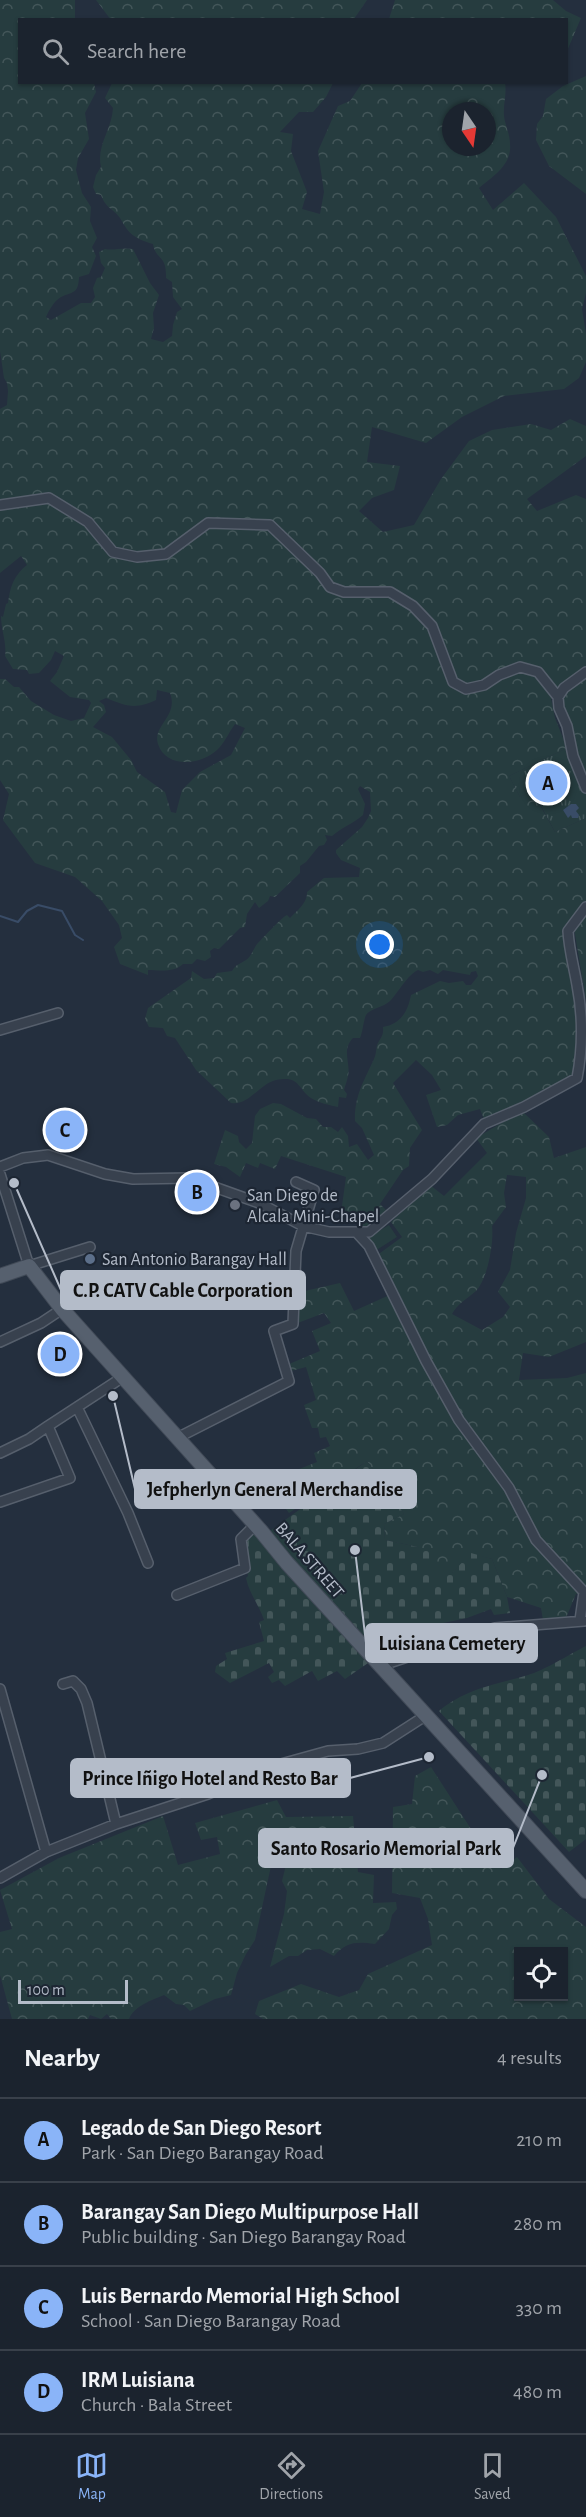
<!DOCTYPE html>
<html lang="en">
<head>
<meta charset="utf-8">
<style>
	body { margin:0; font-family:"Alegreya Sans",sans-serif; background:#282f3a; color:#f1f3f6 }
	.controls { position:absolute; right:18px; bottom:18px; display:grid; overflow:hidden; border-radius:0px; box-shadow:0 2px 4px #0004 }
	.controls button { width:54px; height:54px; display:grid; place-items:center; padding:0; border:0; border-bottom:2px solid #39404a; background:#1b232e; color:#f1f3f6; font:30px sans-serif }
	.compass { position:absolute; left:442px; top:102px; width:54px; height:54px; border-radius:50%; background:#1b232e; box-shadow:0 2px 4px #0004; rotate:167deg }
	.scale { position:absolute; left:18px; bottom:15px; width:110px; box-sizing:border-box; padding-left:6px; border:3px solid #b4bcc9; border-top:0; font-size:16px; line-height:21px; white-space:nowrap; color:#b4bcc9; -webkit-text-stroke:4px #1d2633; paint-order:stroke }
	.you { position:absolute; left:380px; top:945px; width:21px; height:21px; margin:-15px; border:4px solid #fff; border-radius:50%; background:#1a73e8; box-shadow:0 0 0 9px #1a73e833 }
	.badge { display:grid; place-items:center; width:39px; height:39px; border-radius:50%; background:#8ab4f8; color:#111; font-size:20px; font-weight:700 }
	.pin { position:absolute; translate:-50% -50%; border:3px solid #fff; box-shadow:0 2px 6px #0006 }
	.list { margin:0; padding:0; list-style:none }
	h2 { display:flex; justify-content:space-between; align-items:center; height:78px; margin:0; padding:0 24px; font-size:26px }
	h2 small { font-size:20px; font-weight:400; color:#a0a4aa }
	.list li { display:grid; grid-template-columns:39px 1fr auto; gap:18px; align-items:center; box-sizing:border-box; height:84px; padding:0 24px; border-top:2px solid #39404a }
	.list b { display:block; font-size:22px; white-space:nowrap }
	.list p { margin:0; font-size:20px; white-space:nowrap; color:#a0a4aa }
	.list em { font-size:20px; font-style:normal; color:#a0a4aa }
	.icon { flex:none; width:33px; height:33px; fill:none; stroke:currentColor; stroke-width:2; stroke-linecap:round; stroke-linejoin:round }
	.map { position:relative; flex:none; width:586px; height:2019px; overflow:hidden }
	.search { position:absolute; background:#1b232e; box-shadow:0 2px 4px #0004; left:18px; right:18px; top:18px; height:66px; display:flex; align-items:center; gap:15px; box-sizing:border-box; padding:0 21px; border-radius:0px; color:#a0a4aa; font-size:22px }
	.sheet { height:414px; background:#1b232e }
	nav { display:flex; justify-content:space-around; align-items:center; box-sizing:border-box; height:84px; border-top:2px solid #39404a; background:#1b232e; font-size:16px; color:#a0a4aa }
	nav a { display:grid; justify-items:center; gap:3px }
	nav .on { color:#8ab4f8 }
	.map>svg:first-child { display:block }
	.grass { fill:url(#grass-tufts) }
	.forest { fill:url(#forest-crowns); fill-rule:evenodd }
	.cemetery { fill:url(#cemetery-stones) }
	.pitch { fill:#263c3f }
	.water { fill:#394c67 }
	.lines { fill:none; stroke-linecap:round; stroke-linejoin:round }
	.stream { stroke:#394c67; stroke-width:2 }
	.minor-casing { stroke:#565f6c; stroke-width:12 }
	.primary-casing { stroke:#414a57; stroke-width:16 }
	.minor { stroke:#38414e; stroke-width:9 }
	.primary { stroke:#56606e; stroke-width:14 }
	.worship-dot { fill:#6b7280; stroke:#1d2633; stroke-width:2 }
	.service-dot { fill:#5c6f8a; stroke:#1d2633; stroke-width:2 }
	.labels { text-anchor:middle; stroke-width:4.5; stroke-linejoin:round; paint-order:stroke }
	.poi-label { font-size:18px; fill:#b4bcc9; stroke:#1d2633; text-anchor:start }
	.street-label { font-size:18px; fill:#b4bcc9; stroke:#1d2633 }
	.leader { fill:none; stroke:#b4bcc9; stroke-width:2 }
	.callout-dot { fill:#b4bcc9; stroke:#1d2633; stroke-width:2 }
	.callout { fill:#b4bcc9; stroke:#b4bcc9; stroke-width:2 }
	.callout-label { font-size:20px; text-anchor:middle; font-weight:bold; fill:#111 }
</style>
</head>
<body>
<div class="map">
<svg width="586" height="2019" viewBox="0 0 586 2019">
	<defs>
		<pattern id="grass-tufts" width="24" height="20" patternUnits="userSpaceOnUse" patternTransform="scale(1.5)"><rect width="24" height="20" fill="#263c3f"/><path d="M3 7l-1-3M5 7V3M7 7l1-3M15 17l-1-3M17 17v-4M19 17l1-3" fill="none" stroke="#435659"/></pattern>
		<pattern id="forest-crowns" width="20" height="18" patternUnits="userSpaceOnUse" patternTransform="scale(1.5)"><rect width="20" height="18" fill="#263c3f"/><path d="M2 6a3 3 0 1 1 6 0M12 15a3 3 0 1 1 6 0" fill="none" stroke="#435659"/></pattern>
		<pattern id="cemetery-stones" width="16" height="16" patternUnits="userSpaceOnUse" patternTransform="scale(1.5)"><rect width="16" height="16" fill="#263c3f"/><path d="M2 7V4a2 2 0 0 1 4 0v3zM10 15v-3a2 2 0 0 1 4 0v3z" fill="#435659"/></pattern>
	</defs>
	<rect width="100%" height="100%" fill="#242f3e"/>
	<!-- grass -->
	<path class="grass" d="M567 748 586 792V818L555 832 533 791 520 797 509 776Z"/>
	<!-- forest -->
	<path class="forest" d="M0 0H75V19L20 20V82L94 83 96 92 85 113 89 139 78 158 76 170 82 193 91 207 90 221 97 238 92 247 96 256 89 274 79 277C78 294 74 291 61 297 54 301 49 310 46 317L51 320 81 303H91L95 297 93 288 97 278 101 277 105 268 101 263 99 252 105 249C114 251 121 247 133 249L150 283 159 295 153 313 154 328 151 339 163 342 172 336 173 325 177 312 182 309 173 297 172 282 166 278C167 254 156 261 153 244 133 238 129 234 120 218 113 208 106 209 101 195L96 194 93 187 96 175 101 167C96 146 112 129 113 108L105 98 112 83H333L326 97 313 112H299L280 132 293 134 291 151 307 192 302 209 320 214 324 192 318 151 338 106 350 101 362 83H505C507 94 503 104 504 116 505 125 510 134 510 144 512 165 493 176 479 188L493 210 524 183 556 217 586 276V293L582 309 586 334V362L579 378 564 389 504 396 462 417 426 443 372 427 367 462 400 466 394 490 372 498 359 511 383 532 414 525 441 479 469 441 492 430 531 424 551 430 570 419 586 426V456L527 499 537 511 576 495 586 499V667L557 689 551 699 555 718 567 748 509 776 520 797 532 791 555 832 586 818V904L570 923 571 974 578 1037 576 1073 538 1096 485 1122 480 1109 458 1115 447 1125 437 1127 426 1095 441 1090 432 1075 416 1060 393 1083 422 1130 410 1148 409 1166 403 1170 380 1204 390 1214 362 1231 363 1218H356L352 1223 348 1222 341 1213 346 1177 281 1156 275 1169 260 1163 258 1168 246 1163 240 1177 226 1167 214 1164 225 1130 238 1136 239 1142 246 1149 252 1143 255 1116 260 1109 273 1103 281 1104 307 1118 316 1119 323 1127H331L338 1132 342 1127 348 1136 349 1147 357 1144 368 1160 374 1155 362 1128 355 1121C354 1096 365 1079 374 1059 376 1055 376 1050 377 1045 380 1038 384 1036 383 1027 401 1024 408 1011 411 995L440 981 449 983 463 981 466 985H471L478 976 476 971 471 972 470 975 443 970 438 974 430 970 423 972 418 970C408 974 398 993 390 1001 384 1007 369 1009 366 1015 363 1022 363 1031 360 1038H353C341 1050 351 1063 348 1076 347 1081 345 1086 344 1090L347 1094 346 1098 339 1097 338 1107C329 1105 319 1103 311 1098 297 1088 300 1075 276 1080 259 1084 249 1106 231 1103L196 1070 175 1038 167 1036 163 1028 149 1027 145 1019 148 1008 191 978 192 971 204 979 214 978 217 973 232 971C236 964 240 964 246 960 251 957 254 948 257 944 263 938 281 918 287 915L290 918C297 911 308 902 307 892L324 878 359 877 360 868 341 860 336 853V850L362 827 368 818 371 811 370 792 360 786 358 789 365 804 363 815C353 824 342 827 332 836L325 835 327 840 324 845 319 846 306 862 300 866V873L275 897 270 896 268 901 259 908 255 902 247 914 245 927 240 928 219 949 214 948 210 951 211 957 205 961 197 959 192 964H183C174 973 159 970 148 970V975L120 964 114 947 122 938 119 925 102 901 75 877 35 863 3 820 9 794 0 780V679H5L14 687H19L31 701 54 715 71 721 84 718 91 703 89 700 70 697 50 681 57 672 64 656 55 651 51 660 39 673 29 674 27 670 13 669 5 656C7 643 1 630 1 616L3 617 6 604 8 603C10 587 14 575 27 565L21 556 0 573V409L7 405 8 391 7 383 4 378 0 351ZM451 111H487V147H451ZM157 690 170 693C179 716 152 726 158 744 166 769 201 765 217 750 224 744 229 732 235 724L245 728 231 755 200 772 182 790 176 813 171 812 165 792 137 772 131 760 112 737 93 727 106 712 104 705 99 701 106 698C127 706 134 710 156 700Z
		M96 0H367L354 19 111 20Z
		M395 0H553L566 11 581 18 567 51 566 20 389 19Z
		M586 76V194L549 166 536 140 537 124 543 116 546 99 563 86Z
		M586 677V777L575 754 562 697Z
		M586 914V1000L574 928Z
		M522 1111 549 1137 554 1158 586 1147V1342L549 1357 523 1353 519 1380 567 1378 586 1373V1594H576L566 1618 543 1620 541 1608 507 1597 492 1559 471 1554 452 1573H434L418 1547 385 1540 384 1524 404 1514 367 1461 289 1513 266 1482 317 1462 314 1453 330 1446 326 1437 320 1438 318 1428H312L304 1405 316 1400 306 1367 291 1371 289 1364 320 1351 312 1331 331 1323 324 1313 295 1324 296 1293 340 1283 354 1311 394 1293 376 1256 402 1237 391 1222 430 1185 444 1196 487 1153 476 1138ZM507 1175 526 1177V1198L516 1233 510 1270 498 1292 510 1307 503 1317 482 1330 452 1314C458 1303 467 1299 476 1291 488 1278 494 1242 492 1226L506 1207 504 1193Z
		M431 1767 471 1829 501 1869 517 1857 549 1899 586 1927V2019H263L255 2014 259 2001 301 1984 339 1997 359 1990 368 1974 432 1945 428 1919 420 1898 392 1893 393 1807 412 1804 415 1776ZM518 1952H564V1996H518Z
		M277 1800 286 1817 353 1816 358 1872 374 1875 373 1903 396 1902 397 1909 392 1915 389 1929 375 1944C357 1942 347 1941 334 1956L320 1949 307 1950 298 1956H289L270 1967 284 1914 287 1891 282 1881 289 1853 274 1852 255 1940 246 1954 237 1973 231 1995 215 1999 190 2011 184 2005 176 2004 164 1995C152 2000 134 2006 129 2019H111L107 2014 101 2019 90 2015 88 2019H12L0 1975V1932L12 1929 0 1890 59 1858 163 1816 178 1865 220 1854 217 1837 201 1840 195 1823Z"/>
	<!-- cemetery -->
	<path class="cemetery" d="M367 1461 404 1514 384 1524 385 1540 418 1547 435 1554V1573H452L471 1553 492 1559 507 1597 510 1613 494 1615 491 1609 467 1618 429 1626 399 1639 395 1629 387 1634 378 1625 365 1638 267 1533Z
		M254 1530 371 1661 345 1679 337 1671 318 1681 312 1671 285 1686 279 1680 272 1683 268 1677 274 1672 269 1663 230 1683 215 1672 216 1666 227 1659 225 1653 264 1641 259 1622 264 1620C259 1605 249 1593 246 1578L248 1576 243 1540Z
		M586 1646V1839L569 1852 439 1711C467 1688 495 1685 528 1675 543 1671 570 1654 586 1646Z"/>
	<!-- pitch -->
	<path class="pitch" d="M389 1225 397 1237 375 1251 367 1238Z"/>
	<!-- water -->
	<path class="water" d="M571 804H576L579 808 576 811 579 815 578 818H572L571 815 568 818 563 810Z"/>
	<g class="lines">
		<!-- stream -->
		<path class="stream" d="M0 916 18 922 27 911 38 905 62 911 75 935 83 940"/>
		<!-- minor casing -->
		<g class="minor-casing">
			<path id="minor" d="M0 505 49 498 88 522 113 552 137 557 166 554 208 523 270 525 320 573 330 587 344 592H390L413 606 432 626 453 682 466 689 484 685 499 675 520 667 538 672 558 697
				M586 672 564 688 558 697 559 708 567 726 573 756 586 788
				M0 1030 58 1013
				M0 1167 23 1158 48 1155 105 1174 133 1179 189 1178 259 1203 303 1226 329 1232H369L432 1179 484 1124 524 1107 577 1078C583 1047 583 1016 577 985 574 967 569 950 568 931L586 907
				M0 1174 29 1266 90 1247
				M357 1233 369 1246 426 1361 459 1420 509 1488 536 1540 584 1592 580 1620
				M0 1342 41 1323 62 1309
				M77 1407 128 1513 148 1563
				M177 1438 289 1381 274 1331 293 1324 296 1251 314 1190 296 1182
				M0 1453 29 1439 48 1426
				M0 1502 70 1478 48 1426 123 1377
				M177 1595 245 1568 241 1539 255 1525
				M380 1666 495 1628 584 1621
				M63 1684 73 1681 81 1689 87 1703 116 1824
				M0 1689 46 1852
				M0 1878 46 1852 116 1824 208 1794 281 1764 328 1751 358 1749 383 1743 425 1716"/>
		</g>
		<!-- primary casing -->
		<g class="primary-casing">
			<path id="primary" d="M0 1276 29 1266 62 1309 261 1531 287 1563 586 1891"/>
		</g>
		<!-- minor -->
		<use href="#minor" class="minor"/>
		<!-- primary -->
		<use href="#primary" class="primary"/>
	</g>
	<!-- markers -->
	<circle class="worship-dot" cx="235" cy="1205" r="6"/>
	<circle class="service-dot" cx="90" cy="1259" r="6"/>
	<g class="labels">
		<!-- poi labels -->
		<g class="poi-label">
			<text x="247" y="1201">San Diego de<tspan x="247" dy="21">Alcala Mini-Chapel</tspan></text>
			<text x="102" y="1265">San Antonio Barangay Hall</text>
		</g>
		<!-- street labels -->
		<g class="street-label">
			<text transform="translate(310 1560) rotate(49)" y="6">BALA STREET</text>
		</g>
	</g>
	<!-- callouts -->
	<path class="leader" d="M14 1183L61 1290M113 1396L135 1489M355 1550L366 1643M429 1757L350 1778M542 1775L513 1848"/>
	<g class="callout-dot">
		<circle cx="14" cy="1183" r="6"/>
		<circle cx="113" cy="1396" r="6"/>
		<circle cx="355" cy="1550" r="6"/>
		<circle cx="429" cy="1757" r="6"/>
		<circle cx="542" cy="1775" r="6"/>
	</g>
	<g class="callout">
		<rect x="61" y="1271" width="244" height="38" rx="6"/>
		<rect x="135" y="1470" width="281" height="38" rx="6"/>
		<rect x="366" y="1624" width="171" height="38" rx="6"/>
		<rect x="71" y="1759" width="279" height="38" rx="6"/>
		<rect x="259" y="1829" width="254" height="38" rx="6"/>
	</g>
	<g class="callout-label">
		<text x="183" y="1297">C.P. CATV Cable Corporation</text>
		<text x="275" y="1496">Jefpherlyn General Merchandise</text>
		<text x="452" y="1650">Luisiana Cemetery</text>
		<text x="210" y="1785">Prince Iñigo Hotel and Resto Bar</text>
		<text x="386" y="1855">Santo Rosario Memorial Park</text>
	</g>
</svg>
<div class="controls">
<button><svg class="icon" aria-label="locate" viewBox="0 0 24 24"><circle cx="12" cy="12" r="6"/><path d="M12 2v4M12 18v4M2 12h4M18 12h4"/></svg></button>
</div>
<svg class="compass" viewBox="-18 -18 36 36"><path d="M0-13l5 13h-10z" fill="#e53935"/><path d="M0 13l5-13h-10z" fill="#a0a4aa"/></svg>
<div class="scale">100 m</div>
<div class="you"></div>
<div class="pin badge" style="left:548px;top:783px">A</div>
<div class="pin badge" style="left:197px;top:1192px">B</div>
<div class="pin badge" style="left:65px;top:1130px">C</div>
<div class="pin badge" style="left:60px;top:1354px">D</div>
<div class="search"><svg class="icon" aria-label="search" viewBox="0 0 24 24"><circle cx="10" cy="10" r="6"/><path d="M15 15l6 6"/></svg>Search here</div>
</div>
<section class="sheet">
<h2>Nearby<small>4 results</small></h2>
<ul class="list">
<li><span class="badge">A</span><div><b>Legado de San Diego Resort</b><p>Park · San Diego Barangay Road</p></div><em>210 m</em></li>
<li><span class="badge">B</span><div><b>Barangay San Diego Multipurpose Hall</b><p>Public building · San Diego Barangay Road</p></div><em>280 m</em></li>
<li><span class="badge">C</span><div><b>Luis Bernardo Memorial High School</b><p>School · San Diego Barangay Road</p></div><em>330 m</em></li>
<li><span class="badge">D</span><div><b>IRM Luisiana</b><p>Church · Bala Street</p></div><em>480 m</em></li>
</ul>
</section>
<nav>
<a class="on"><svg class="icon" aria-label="map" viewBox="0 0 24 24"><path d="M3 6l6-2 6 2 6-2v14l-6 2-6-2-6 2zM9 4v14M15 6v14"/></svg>Map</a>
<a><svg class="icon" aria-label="directions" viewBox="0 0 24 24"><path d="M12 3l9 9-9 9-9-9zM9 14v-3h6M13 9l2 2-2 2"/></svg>Directions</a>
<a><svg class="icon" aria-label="saved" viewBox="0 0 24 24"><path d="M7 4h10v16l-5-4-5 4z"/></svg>Saved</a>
</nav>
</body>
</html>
